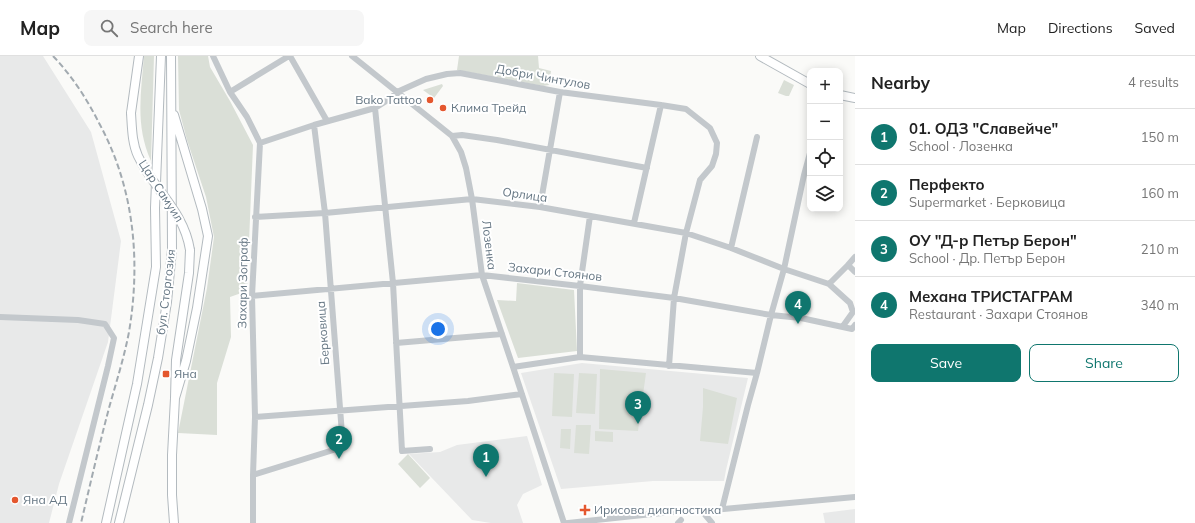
<!DOCTYPE html>
<html lang="en">
<head>
<meta charset="utf-8">
<style>
	body { margin:0; font-family:Mulish,sans-serif; background:#f6f6f6; color:#222 }
	.controls { position:absolute; right:12px; top:12px; display:grid; overflow:hidden; border-radius:8px; box-shadow:0 2px 10px #0003 }
	.controls button { width:36px; height:36px; display:grid; place-items:center; padding:0; border:0; border-bottom:1px solid #e0e0e0; background:#fff; color:#222; font:20px sans-serif }
	.you { position:absolute; left:438px; top:273px; width:14px; height:14px; margin:-10px; border:3px solid #fff; border-radius:50%; background:#1a73e8; box-shadow:0 0 0 6px #1a73e833 }
	.badge { display:grid; place-items:center; width:26px; height:26px; border-radius:50%; background:#0f766e; color:#fff; font-size:13px; font-weight:700 }
	.pin { position:absolute; translate:-50% -33px; filter:drop-shadow(0 1px 2px #0008) }
	.pin::after { content:''; position:absolute; top:21px; width:14px; height:12px; background:inherit; clip-path:polygon(0 0,100% 0,50% 100%) }
	.list { margin:0; padding:0; list-style:none }
	h2 { display:flex; justify-content:space-between; align-items:center; height:52px; margin:0; padding:0 16px; font-size:17px }
	h2 small { font-size:13px; font-weight:400; color:#767676 }
	.list li { display:grid; grid-template-columns:26px 1fr auto; gap:12px; align-items:center; box-sizing:border-box; height:56px; padding:0 16px; border-top:1px solid #e0e0e0 }
	.list b { display:block; font-size:15px; white-space:nowrap }
	.list p { margin:0; font-size:13px; white-space:nowrap; color:#767676 }
	.list em { font-size:13px; font-style:normal; color:#767676 }
	.actions { display:flex; gap:8px; padding:12px 16px }
	.actions a { flex:1; padding:9px 0; border:1px solid #0f766e; border-radius:8px; text-align:center; font-size:14px; color:#0f766e }
	.actions .main { background:#0f766e; color:#fff }
	.icon { flex:none; width:22px; height:22px; fill:none; stroke:currentColor; stroke-width:2; stroke-linecap:round; stroke-linejoin:round }
	.map { position:relative; flex:none; width:855px; height:467px; overflow:hidden }
	header { display:flex; align-items:center; gap:24px; box-sizing:border-box; height:56px; padding:0 20px; background:#fff; border-bottom:1px solid #e0e0e0 }
	header strong { font-size:19px }
	nav { display:flex; gap:22px; margin-inline-start:auto; font-size:14px }
	.search { width:280px; height:36px; background:#f6f6f6; display:flex; align-items:center; gap:10px; box-sizing:border-box; padding:0 14px; border-radius:8px; color:#767676; font-size:15px }
	main { display:flex }
	aside { flex:1; background:#fff }
	.map>svg:first-child { display:block }
	.built { fill:#e8e9e9 }
	.green { fill:#dadfd7 }
	.lines { fill:none; stroke-linecap:round; stroke-linejoin:round }
	.secondary-casing { stroke:#b3babf; stroke-width:10 }
	.street { stroke:#c3c8cc; stroke-width:6 }
	.secondary { stroke:#fff; stroke-width:8 }
	.rail { stroke:#a2aab0; stroke-width:2; stroke-dasharray:6 3; stroke-linecap:butt }
	.secondary-bridge-casing { stroke:#b3babf; stroke-width:10; stroke-linecap:butt }
	.secondary-bridge { stroke:#fff; stroke-width:8 }
	.poi-dot { fill:#e4572e; stroke:#fff; stroke-width:1.5 }
	.labels { text-anchor:middle; stroke-width:4; stroke-linejoin:round; paint-order:stroke }
	.street-label { font-size:12px; fill:#657683; stroke:#fff }
	.poi-label { font-size:12px; fill:#657683; stroke:#fff; text-anchor:start }
</style>
</head>
<body>
<header>
<strong>Map</strong>
<div class="search"><svg class="icon" aria-label="search" viewBox="0 0 24 24"><circle cx="10" cy="10" r="6"/><path d="M15 15l6 6"/></svg>Search here</div>
<nav><a>Map</a><a>Directions</a><a>Saved</a></nav>
</header>
<main>
<div class="map">
<svg width="855" height="467" viewBox="0 0 855 467">
	<rect width="100%" height="100%" fill="#fafaf8"/>
	<!-- built -->
	<path class="built" d="M0 0H43L91 76 121 185 108 286 59 428 49 467H0Z
		M582 307 748 322 726 414 724 425H653L561 433 521 317Z
		M527 380 542 429 523 438 517 449 523 467H491L472 464 409 398 440 396 457 389Z
		M855 453V467H825L823 457Z"/>
	<!-- green -->
	<path class="green" d="M144 0H154L151 105C135 70 141 37 144 0Z
		M178 0H208L210 11 230 45 253 89 247 235 230 241 231 281 217 327V379L178 377 207 232 214 181 206 141 187 84 179 54Z
		M459 0H538L539 12 551 15 549 29 543 30 457 14Z
		M784 24 794 29 789 40H786L778 37Z
		M442 28 443 30 434 42 423 34Z
		M517 227 574 234 577 295 518 302 497 244 516 245Z
		M600 313 646 317 638 375 599 373Z
		M554 317 574 318 572 361 552 360Z
		M579 317 597 318 595 358 576 357Z
		M703 332 737 342 728 388 700 385 703 351Z
		M576 369H591L589 398 574 397Z
		M561 373H571L570 393 560 392Z
		M595 375 613 376V386L595 385Z
		M408 398 430 422 420 432 398 408Z"/>
	<g class="lines">
		<!-- secondary casing -->
		<g class="secondary-casing">
			<path id="secondary" d="M760 0 810 28
				M840 39 855 42
				M131 57 139 0
				M174 59 202 153 208 180 197 252 186 305 175 342
				M106 467 137 328 156 211 155 152 161 0
				M119 467 148 349 158 302 167 246 172 194 171 0
				M174 467 172 439V399L175 342 176 304 189 217 190 194"/>
		</g>
		<!-- street -->
		<path class="street" d="M213 0 230 36 247 61 260 87 252 240 255 361 253 419V467
			M290 0 327 65
			M352 0 452 80 461 96 466 112 472 143 482 219 513 311 564 467
			M230 36 289 0
			M375 52 393 227 402 395 430 393
			M452 80 462 79 497 84 647 112
			M260 87 314 69 375 52 391 42 397 36 426 23 447 18 460 17 560 36 661 49 686 53 710 72 717 87 716 98 712 110 700 124 686 177 674 242 669 310
			M540 151 560 36
			M255 161 325 157 472 143 540 151 686 177 731 192 784 213 829 228 850 247 853 256 843 270
			M634 167 661 49
			M731 192 757 81
			M855 201 848 209 855 216
			M829 228 848 209
			M252 240 482 219 580 230 674 242 771 259 801 262 852 273 855 269
			M0 261 78 264 105 268 114 282 108 310 69 467
			M396 287 502 278
			M580 301V230L590 160
			M513 311 580 301 757 317
			M255 361 468 345 522 338
			M253 419 343 391 325 157 314 69
			M722 453 748 349 757 317 771 259 784 213 804 119 810 97
			M702 455 712 467
			M568 467 690 454 702 455 855 441
			M678 467 681 464"/>
		<!-- secondary -->
		<use href="#secondary" class="secondary"/>
		<!-- rail -->
		<path class="rail" d="M53 0C72 20 87 43 99 67 134 131 141 204 129 276 124 302 116 327 109 352 99 390 90 429 81 467"/>
		<!-- secondary-bridge casing -->
		<g class="secondary-bridge-casing">
			<path id="secondary-bridge" d="M131 57C132 72 132 87 138 100 154 134 184 155 190 194"/>
		</g>
		<!-- secondary-bridge -->
		<use href="#secondary-bridge" class="secondary-bridge"/>
	</g>
	<!-- markers -->
	<g class="poi-dot">
		<circle cx="430" cy="44" r="4"/>
		<circle cx="443" cy="52" r="4"/>
		<rect x="162" y="314" width="8" height="8" rx="2"/>
		<circle cx="15" cy="444" r="4"/>
		<path d="M583 448h4v4h4v4h-4v4h-4v-4h-4v-4h4z"/>
	</g>
	<g class="labels">
		<!-- street labels -->
		<g class="street-label">
			<text transform="translate(543 21) rotate(10)" y="4">Добри Чинтулов</text>
			<text transform="translate(161 135) rotate(57)" y="4">Цар Самуил</text>
			<text transform="translate(525 139) rotate(8)" y="4">Орлица</text>
			<text transform="translate(489 189) rotate(83)" y="4">Лозенка</text>
			<text transform="translate(555 216) rotate(6)" y="4">Захари Стоянов</text>
			<text transform="translate(243 227) rotate(-89)" y="4">Захари Зограф</text>
			<text transform="translate(166 236) rotate(-83)" y="4">бул. Сторгозия</text>
			<text transform="translate(323 277) rotate(-94)" y="4">Берковица</text>
		</g>
		<!-- poi labels -->
		<g class="poi-label">
			<text x="422" y="48" text-anchor="end">Bako Tattoo</text>
			<text x="451" y="56">Клима Трейд</text>
			<text x="174" y="322">Яна</text>
			<text x="23" y="448">Яна АД</text>
			<text x="594" y="458">Ирисова диагностика</text>
		</g>
	</g>
</svg>
<div class="controls">
<button>+</button>
<button>−</button>
<button><svg class="icon" aria-label="locate" viewBox="0 0 24 24"><circle cx="12" cy="12" r="6"/><path d="M12 2v4M12 18v4M2 12h4M18 12h4"/></svg></button>
<button><svg class="icon" aria-label="layers" viewBox="0 0 24 24"><path d="M12 4l9 5-9 5-9-5zM3 14l9 5 9-5"/></svg></button>
</div>
<div class="you"></div>
<div class="pin badge" style="left:486px;top:421px">1</div>
<div class="pin badge" style="left:339px;top:403px">2</div>
<div class="pin badge" style="left:638px;top:368px">3</div>
<div class="pin badge" style="left:798px;top:268px">4</div>
</div>
<aside>
<h2>Nearby<small>4 results</small></h2>
<ul class="list">
<li><span class="badge">1</span><div><b>01. ОДЗ &quot;Славейче&quot;</b><p>School · Лозенка</p></div><em>150 m</em></li>
<li><span class="badge">2</span><div><b>Перфекто</b><p>Supermarket · Берковица</p></div><em>160 m</em></li>
<li><span class="badge">3</span><div><b>ОУ &quot;Д-р Петър Берон&quot;</b><p>School · Др. Петър Берон</p></div><em>210 m</em></li>
<li><span class="badge">4</span><div><b>Механа ТРИСТАГРАМ</b><p>Restaurant · Захари Стоянов</p></div><em>340 m</em></li>
</ul>
<div class="actions"><a class="main">Save</a><a>Share</a></div>
</aside>
</main>
</body>
</html>
